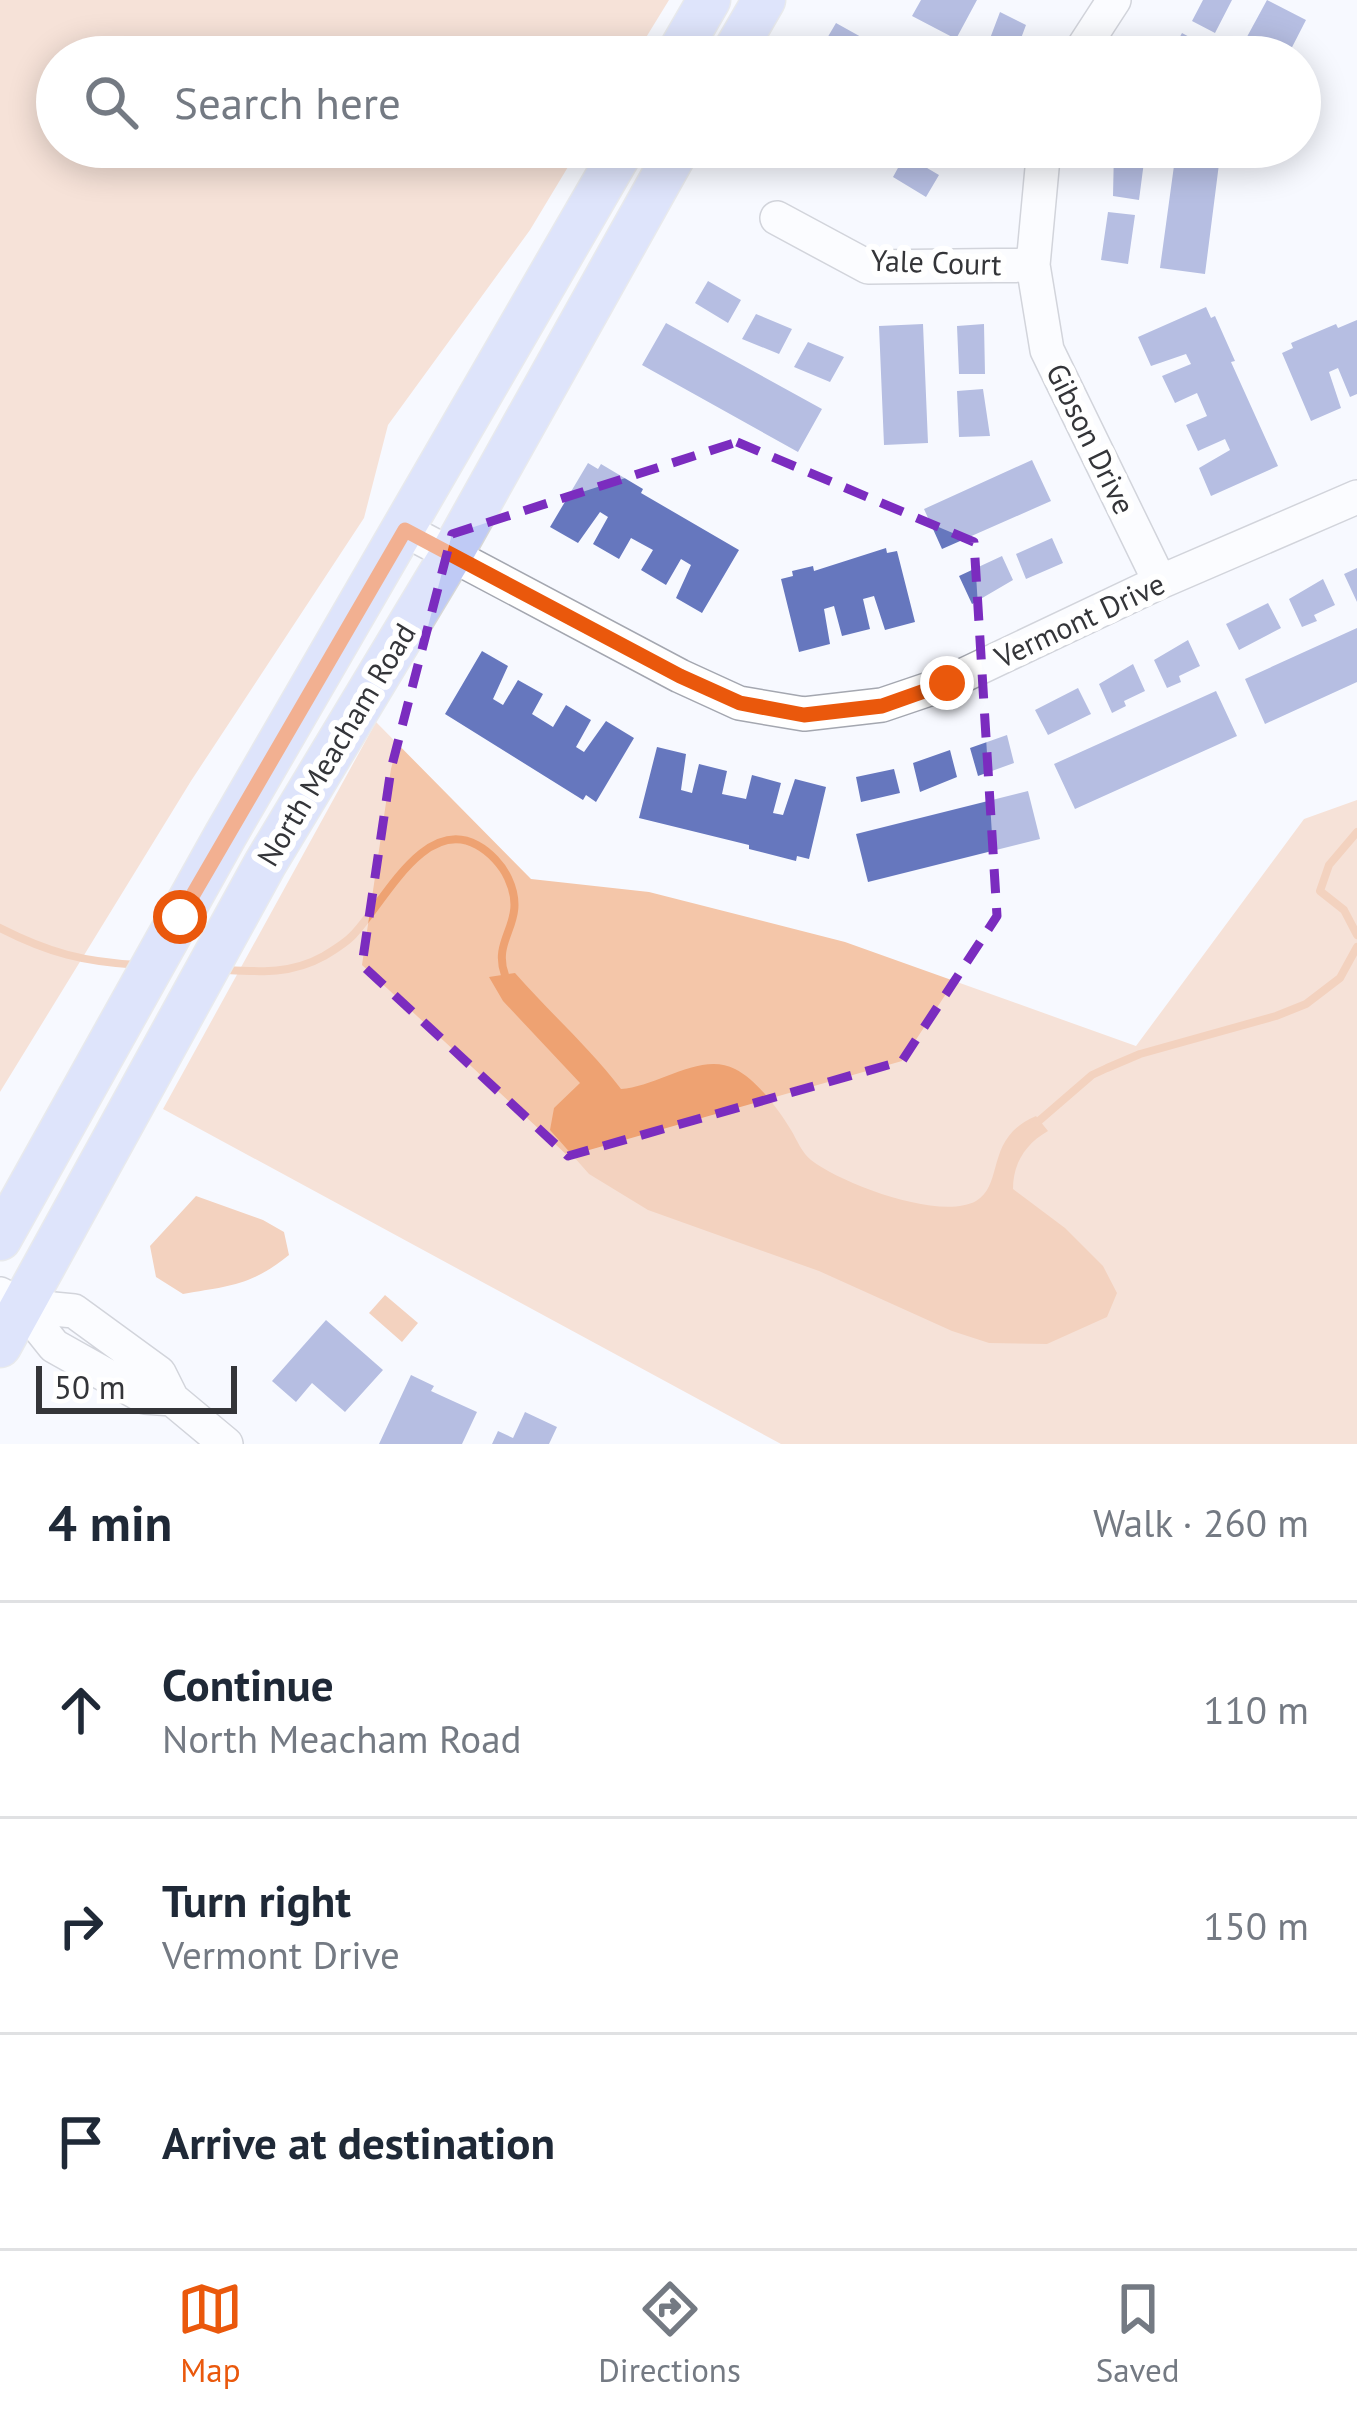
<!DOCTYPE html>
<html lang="en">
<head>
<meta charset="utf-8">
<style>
	body { margin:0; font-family:"PT Sans",sans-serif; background:#f2f2f3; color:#1f2937 }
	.scale { position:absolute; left:36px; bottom:30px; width:201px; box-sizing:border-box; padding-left:12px; border:6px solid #343539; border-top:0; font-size:33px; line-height:42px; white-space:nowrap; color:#343539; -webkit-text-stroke:9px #fff; paint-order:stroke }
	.stop { position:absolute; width:36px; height:36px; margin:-27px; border:9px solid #ea580c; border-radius:50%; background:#fff }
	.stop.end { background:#ea580c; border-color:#fff; box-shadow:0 3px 12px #0008 }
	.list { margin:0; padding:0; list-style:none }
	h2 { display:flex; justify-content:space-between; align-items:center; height:156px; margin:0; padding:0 48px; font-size:51px }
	h2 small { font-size:39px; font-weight:400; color:#747a83 }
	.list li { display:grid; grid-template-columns:78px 1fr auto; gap:36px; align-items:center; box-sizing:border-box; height:216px; padding:0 48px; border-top:3px solid #e0e1e3 }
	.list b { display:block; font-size:45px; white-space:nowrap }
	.list p { margin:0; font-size:39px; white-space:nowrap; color:#747a83 }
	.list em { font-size:39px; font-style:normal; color:#747a83 }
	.icon { flex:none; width:66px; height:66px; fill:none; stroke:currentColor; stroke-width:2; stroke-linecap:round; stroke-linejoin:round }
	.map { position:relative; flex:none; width:1357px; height:1444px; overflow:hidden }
	.search { position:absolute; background:#fff; box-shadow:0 6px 30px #0003; left:36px; right:36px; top:36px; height:132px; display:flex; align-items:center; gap:30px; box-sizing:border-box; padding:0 42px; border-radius:66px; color:#747a83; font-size:45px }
	.sheet { height:804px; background:#fff }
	nav { display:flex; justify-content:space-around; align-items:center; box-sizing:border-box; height:168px; border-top:3px solid #e0e1e3; background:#fff; font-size:33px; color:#747a83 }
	nav a { display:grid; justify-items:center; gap:6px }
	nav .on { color:#ea580c }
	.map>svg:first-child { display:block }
	.green { fill:#f4c6a9 }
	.water { fill:#eea272 }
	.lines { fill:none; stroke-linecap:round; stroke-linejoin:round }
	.stream { stroke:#eea272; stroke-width:8 }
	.building { fill:#6677be }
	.minor-casing { stroke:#a4a7b0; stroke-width:36 }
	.major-casing { stroke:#d6d7d7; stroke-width:45 }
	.minor { stroke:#fff; stroke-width:33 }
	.major { stroke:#bfcaf5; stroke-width:42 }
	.route { stroke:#ea580c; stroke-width:15 }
	.marked { fill:none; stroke:#7b2cbf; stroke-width:9; stroke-dasharray:24 15; stroke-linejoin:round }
	.labels { text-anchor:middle; stroke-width:12; stroke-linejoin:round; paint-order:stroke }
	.street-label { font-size:30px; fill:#343539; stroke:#fff }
</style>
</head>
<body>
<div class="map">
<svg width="1357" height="1444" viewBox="0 0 1357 1444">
	<rect width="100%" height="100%" fill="#f7f9ff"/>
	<!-- green -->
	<path class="green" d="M0 0H669L634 57H57V147H580L530 230 388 425 364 518 191 781 0 1092Z
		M376 722 531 879 649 892 845 942 1136 1046 1304 819 1357 800V1444H781L163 1109Z"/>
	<!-- water -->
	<path class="water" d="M515 973C550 1013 589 1047 621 1089 657 1087 701 1051 735 1069 757 1080 779 1110 791 1130 797 1140 802 1153 811 1160 842 1184 940 1221 976 1201 1005 1184 984 1138 1036 1116L1048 1131C1025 1144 1013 1164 1013 1189L1065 1228 1103 1266 1117 1293 1107 1317 1047 1344 989 1343 952 1331 819 1271 648 1210 589 1174 550 1130 554 1108 580 1083 503 1001 489 977Z
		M196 1196 263 1220 284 1232 289 1255C251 1286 229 1286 183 1294L156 1277 150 1246Z
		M385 1295 418 1323 402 1342 369 1313Z"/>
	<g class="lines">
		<!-- stream -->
		<path class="stream" d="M1357 832 1329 865 1320 891 1344 910 1357 935
			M0 928C49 953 84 962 139 965
			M226 970C261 972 292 974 324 956 334 950 347 942 354 934 383 904 424 816 477 845 490 852 502 865 508 878 529 923 491 937 505 975
			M1033 1126 1092 1075 1107 1068 1140 1054 1276 1016 1306 1004 1340 978 1357 947"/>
	</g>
	<!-- building -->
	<path class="building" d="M921 0H977L956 39 912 16Z
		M1203 0H1232L1215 33 1192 21Z
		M1267 0 1306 20 1287 57H1236Z
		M1000 12 1026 25 1014 57H1003L986 49Z
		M836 23 897 57H816Z
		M1182 33 1206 46 1200 57H1169Z
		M838 147H886L876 164Z
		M1114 149 1145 154 1139 200 1113 196Z
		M1176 151 1220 156 1205 274 1160 268Z
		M905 155 939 175 926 197 893 177Z
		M1108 212 1135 215 1128 264 1101 260Z
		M708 281 741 300 728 323 695 303Z
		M1206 307 1211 318 1215 316 1235 361 1231 362 1278 466 1211 496 1199 468 1230 450 1225 439 1198 451 1186 425 1207 416 1197 393 1175 403 1162 376 1191 364 1186 354 1151 366 1138 337Z
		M756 314 792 329 779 354 742 339Z
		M1357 320V394L1350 397 1338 368 1329 372 1341 408 1311 421 1282 353 1293 348 1291 343 1336 324 1338 328Z
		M666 323 822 409 798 452 642 365Z
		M923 324 928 443 884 445 879 326Z
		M984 324 985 374H959L957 326Z
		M808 342 844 357 830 382 794 367Z
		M983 389 990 436 959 437 957 391Z
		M1032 460 1051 501 942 549 924 509Z
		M588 463 598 469 601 464 643 489 641 493 739 550 702 613 676 598 691 565 681 559 666 585 641 570 653 550 631 538 619 559 593 544 608 517 600 512 578 543 550 527Z
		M1052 538 1063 563 1026 579 1016 554Z
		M886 548 887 553 897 551 915 622 885 630 874 596 863 599 870 629 842 636 834 606 824 609 830 644 799 652 781 579 793 576 792 571 813 566 814 571Z
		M1002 556 1013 580 972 604 959 576Z
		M1357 568V602L1344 574Z
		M1323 579 1335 605 1314 615 1317 621 1302 627 1289 599Z
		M1268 603 1281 628 1239 650 1226 624Z
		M1357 628V682L1265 724 1245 679Z
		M1188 640 1200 666 1179 676 1181 682 1167 688 1154 660Z
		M482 651 508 666 493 699 503 705 518 680 543 694 532 714 553 727 566 705 591 720 576 747 584 752 606 721 634 738 596 802 586 795 583 800 445 714Z
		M1133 664 1145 691 1124 701 1126 706 1112 713 1099 684Z
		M1078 688 1091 714 1048 735 1035 710Z
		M1216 691 1237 736 1075 809 1054 764Z
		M1007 735 1014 763 978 776 970 748Z
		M657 747 686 754 681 790 692 793 699 764 727 771 722 794 746 799 752 775 781 783 773 813 783 815 795 779 826 787 809 859 797 856 796 861 749 849V845L639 818Z
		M950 750 957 777 920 792 913 763Z
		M894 769 900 793 861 802 856 777Z
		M1028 791 1040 839 868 882 856 834Z
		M326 1320 383 1370 345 1412 312 1383 296 1402 272 1381Z
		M411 1375 434 1386 431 1391 477 1412 462 1444H379Z
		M525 1412 557 1427 549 1444H492L498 1431 513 1438Z"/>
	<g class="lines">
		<!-- minor casing -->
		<g class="minor-casing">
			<path id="minor" d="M1077 57 1114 0
				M1044 147 1033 265 1047 350 1160 582
				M777 218 868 267 1033 265
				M405 530 680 676 739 703 804 714 882 705 947 683 1160 582 1357 497
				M0 1294 22 1306 74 1311 159 1373 172 1399 145 1397 54 1346 22 1306
				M172 1399 226 1444"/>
		</g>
		<!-- major casing -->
		<g class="major-casing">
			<path id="major" d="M676 57 709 0
				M731 57 764 0
				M0 1239 225 836 624 147
				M0 1346 265 864 451 555 679 147"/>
		</g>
		<!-- minor -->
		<use href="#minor" class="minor"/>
		<!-- major -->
		<use href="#major" class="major"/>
	</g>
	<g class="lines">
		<!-- route -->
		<path class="route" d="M180 917 405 530 680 676 740 703 804 715 882 706 947 683"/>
	</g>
	<!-- marked area -->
	<path d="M0 0H1357V1444H0ZM737 442 974 542 997 916 902 1061 568 1156 362 965 391 769 452 534Z" fill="#f7f9ff" fill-opacity=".55" fill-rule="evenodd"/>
	<path class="marked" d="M737 442 974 542 997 916 902 1061 568 1156 362 965 391 769 452 534Z"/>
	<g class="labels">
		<!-- street labels -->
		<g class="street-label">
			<text transform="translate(936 263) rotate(2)" y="10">Yale Court</text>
			<text transform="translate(1090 439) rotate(64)" y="10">Gibson Drive</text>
			<text transform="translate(1080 621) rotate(-25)" y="10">Vermont Drive</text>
			<text transform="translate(337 745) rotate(-59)" y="10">North Meacham Road</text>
		</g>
	</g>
</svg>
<div class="scale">50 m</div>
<div class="stop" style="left:180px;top:917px"></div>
<div class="stop end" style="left:947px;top:683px"></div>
<div class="search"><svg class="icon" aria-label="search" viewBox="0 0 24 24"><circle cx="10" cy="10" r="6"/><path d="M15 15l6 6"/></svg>Search here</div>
</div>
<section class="sheet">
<h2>4 min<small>Walk · 260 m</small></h2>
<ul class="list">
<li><svg class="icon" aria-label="ahead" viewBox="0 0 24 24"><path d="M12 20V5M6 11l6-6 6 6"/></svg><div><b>Continue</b><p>North Meacham Road</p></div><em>110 m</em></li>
<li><svg class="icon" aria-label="right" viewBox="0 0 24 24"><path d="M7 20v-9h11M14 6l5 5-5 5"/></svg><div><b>Turn right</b><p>Vermont Drive</p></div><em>150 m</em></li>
<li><svg class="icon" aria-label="arrive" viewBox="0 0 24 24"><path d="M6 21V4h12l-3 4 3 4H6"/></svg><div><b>Arrive at destination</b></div></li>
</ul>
</section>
<nav>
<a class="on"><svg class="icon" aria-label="map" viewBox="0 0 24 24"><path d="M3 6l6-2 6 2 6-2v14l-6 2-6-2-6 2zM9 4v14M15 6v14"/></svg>Map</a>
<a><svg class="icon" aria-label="directions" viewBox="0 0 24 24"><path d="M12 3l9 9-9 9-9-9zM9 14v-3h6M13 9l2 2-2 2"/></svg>Directions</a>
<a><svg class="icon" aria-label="saved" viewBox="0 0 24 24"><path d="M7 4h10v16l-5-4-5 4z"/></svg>Saved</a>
</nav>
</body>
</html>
